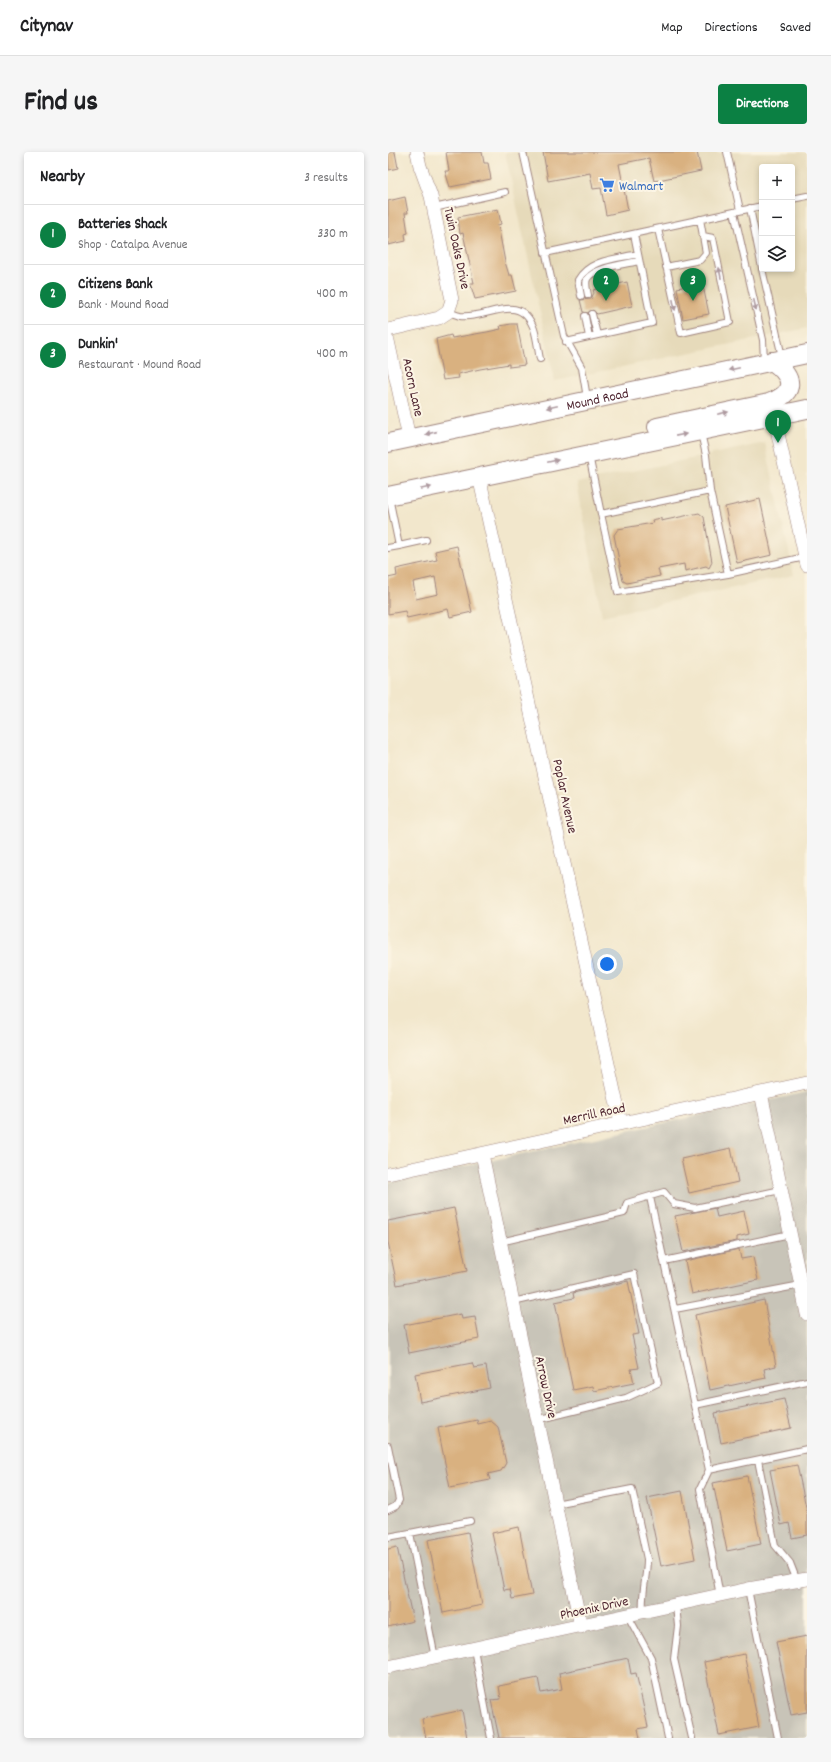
<!DOCTYPE html>
<html lang="en">
<head>
<meta charset="utf-8">
<style>
	body { margin:0; font-family:Dekko,sans-serif; background:#f6f6f6; color:#202124 }
	.controls { position:absolute; right:12px; top:12px; display:grid; overflow:hidden; border-radius:4px; box-shadow:0 2px 6px #0003 }
	.controls button { width:36px; height:36px; display:grid; place-items:center; padding:0; border:0; border-bottom:1px solid #e0e0e0; background:#fff; color:#202124; font:20px sans-serif }
	.you { position:absolute; left:219px; top:812px; width:14px; height:14px; margin:-10px; border:3px solid #fff; border-radius:50%; background:#1a73e8; box-shadow:0 0 0 6px #1a73e833 }
	.badge { display:grid; place-items:center; width:26px; height:26px; border-radius:50%; background:#0b8043; color:#fff; font-size:13px; font-weight:700 }
	.pin { position:absolute; translate:-50% -33px; filter:drop-shadow(0 1px 2px #0008) }
	.pin::after { content:''; position:absolute; top:21px; width:14px; height:12px; background:inherit; clip-path:polygon(0 0,100% 0,50% 100%) }
	.list { margin:0; padding:0; list-style:none }
	h2 { display:flex; justify-content:space-between; align-items:center; height:52px; margin:0; padding:0 16px; font-size:17px }
	h2 small { font-size:13px; font-weight:400; color:#757577 }
	.list li { display:grid; grid-template-columns:26px 1fr auto; gap:12px; align-items:center; box-sizing:border-box; height:60px; padding:0 16px; border-top:1px solid #e0e0e0 }
	.list b { display:block; font-size:15px; white-space:nowrap }
	.list p { margin:0; font-size:13px; white-space:nowrap; color:#757577 }
	.list em { font-size:13px; font-style:normal; color:#757577 }
	.icon { flex:none; width:22px; height:22px; fill:none; stroke:currentColor; stroke-width:2; stroke-linecap:round; stroke-linejoin:round }
	.map { position:relative; flex:none; width:419px; height:1586px; overflow:hidden; border-radius:4px }
	header { display:flex; align-items:center; gap:24px; box-sizing:border-box; height:56px; padding:0 20px; background:#fff; border-bottom:1px solid #e0e0e0 }
	header strong { font-size:19px }
	nav { display:flex; gap:22px; margin-inline-start:auto; font-size:14px }
	.intro { display:flex; align-items:center; justify-content:space-between; box-sizing:border-box; height:96px; padding:0 24px }
	h1 { margin:0; font-size:28px }
	.button { padding:10px 18px; border-radius:4px; background:#0b8043; color:#fff; font-size:14px; font-weight:700 }
	main { display:flex; gap:24px; padding:0 24px }
	aside { flex:1; background:#fff; border-radius:4px; box-shadow:0 2px 6px #0003 }
	.map>svg:first-child { display:block }
	.built { fill:#e6daba; fill-rule:evenodd }
	.industrial { fill:#c8c4b8 }
	.building { fill:#d9b180; fill-rule:evenodd }
	.lines { fill:none; stroke-linecap:round; stroke-linejoin:round }
	.lane-casing { stroke:#9e837c; stroke-width:8 }
	.street-casing { stroke:#9e837c; stroke-width:14 }
	.secondary-casing { stroke:#9e837c; stroke-width:20 }
	.lane { stroke:#fff; stroke-width:6 }
	.street { stroke:#fff; stroke-width:13 }
	.secondary { stroke:#fff; stroke-width:18 }
	.oneway { fill:#ae9aa0 }
	.labels { text-anchor:middle; stroke-width:4; stroke-linejoin:round; paint-order:stroke }
	.shop-label { font-size:14px; fill:#366cbe; stroke:#fcf5e5; text-anchor:start }
	.street-label { font-size:14px; fill:#4a1f2b; stroke:#fcf5e5 }
</style>
</head>
<body>
<header>
<strong>Citynav</strong>
<nav><a>Map</a><a>Directions</a><a>Saved</a></nav>
</header>
<div class="intro"><h1>Find us</h1><a class="button">Directions</a></div>
<main>
<aside>
<h2>Nearby<small>3 results</small></h2>
<ul class="list">
<li><span class="badge">1</span><div><b>Batteries Shack</b><p>Shop · Catalpa Avenue</p></div><em>330 m</em></li>
<li><span class="badge">2</span><div><b>Citizens Bank</b><p>Bank · Mound Road</p></div><em>400 m</em></li>
<li><span class="badge">3</span><div><b>Dunkin'</b><p>Restaurant · Mound Road</p></div><em>400 m</em></li>
</ul>
</aside>
<div class="map">
<svg width="419" height="1586" viewBox="0 0 419 1586">
	<rect width="100%" height="100%" fill="#fcf5e5"/>
	<filter id="ink" filterUnits="userSpaceOnUse"><feTurbulence type="fractalNoise" baseFrequency=".025" numOctaves="2"/><feDisplacementMap in="SourceGraphic" scale="8" xChannelSelector="R" yChannelSelector="G"/><feConvolveMatrix kernelMatrix="1 2 1 2 8 2 1 2 1" color-interpolation-filters="sRGB"/></filter>
	<filter id="wash" filterUnits="userSpaceOnUse"><feTurbulence type="fractalNoise" baseFrequency=".012" numOctaves="4" result="noise"/><feDisplacementMap in="SourceGraphic" scale="16" xChannelSelector="R" yChannelSelector="G"/><feGaussianBlur stdDeviation="0.9" result="paint"/><feColorMatrix in="noise" values="0 0 0 0 0 0 0 0 0 0 0 0 0 0 0 0 0 1.4 0 .05"/><feComposite in="paint" operator="in"/></filter>
	<g filter="url(#wash)">
		<rect width="100%" height="100%" fill="#f2e7cc"/>
		<!-- built -->
		<path class="built" d="M117 0H419V176L167 229ZM374 15H404V117H374Z
			M377 291 406 423 214 464 189 331Z"/>
		<!-- industrial -->
		<path class="industrial" d="M419 940V1586H0V1031Z"/>
		<g id="blocks">
			<!-- building -->
			<path class="building" d="M0 0H7L10 16 1 18Z
				M58 0H94L96 11H100L103 27 62 35 57 19H61Z
				M155 0H309L313 19 266 29 261 6 231 12 240 58 218 63 213 36 205 37 202 21 160 29Z
				M17 45 20 61H17L20 81 17 82 18 89 0 93V49Z
				M110 57 113 72 110 73 117 110 121 123H124L128 139 87 147 82 131H86L78 95 75 81 72 82 70 65Z
				M239 130 244 154 209 162 205 158 200 161 195 160 192 148 203 147 206 141 205 138Z
				M304 133V137L315 134 321 162 295 167 289 136Z
				M123 172H129L137 213 121 215V212L92 217 70 222 71 226 55 228 48 187 63 183 64 186 99 180 113 177 112 174Z
				M372 347 384 403 349 411 337 355Z
				M311 361 316 365 324 410 321 416 318 414 297 419 296 412 270 417 272 424 239 431 235 429 226 383 230 377 265 371 264 368 273 366V369Z
				M69 394 84 460 62 465 60 457 19 466 17 459 0 462V426L9 424 8 417 49 408 47 399ZM47 425 50 442 28 447 25 430Z
				M343 996 350 1030 301 1041 293 1007Z
				M66 1056 79 1119 9 1133 0 1090V1069Z
				M327 1056 329 1065 356 1059 361 1082 349 1085V1089L295 1100 287 1064Z
				M351 1097 353 1107 365 1105 370 1128 304 1142 297 1109Z
				M240 1129 251 1182 244 1183 251 1216 243 1217 246 1231 206 1239 205 1234 185 1238 167 1150 186 1146 185 1141Z
				M376 1148 388 1214 376 1217 378 1226 322 1238 307 1163Z
				M73 1162 74 1167 87 1165 91 1187 21 1201 16 1173Z
				M84 1211 86 1216 98 1214 102 1236 32 1250 27 1222Z
				M396 1247 403 1276 333 1291 327 1261Z
				M89 1268 90 1272 103 1269 110 1275 118 1311 113 1319 100 1322 102 1328 62 1336 50 1276Z
				M409 1313 419 1360V1383L404 1386 401 1371 393 1373 382 1318Z
				M359 1324 373 1392 339 1399 325 1331Z
				M294 1339 307 1407 273 1414 259 1346Z
				M131 1375 144 1443 124 1447 122 1437 116 1438 104 1381Z
				M80 1380 94 1453 55 1461 40 1388Z
				M9 1395 25 1469 0 1475V1397Z
				M419 1484V1560L403 1563 388 1490Z
				M356 1502 371 1575 331 1583 316 1510Z
				M240 1506 243 1522 248 1521 260 1575 250 1577 252 1586H111L103 1548 113 1547 111 1534 150 1526 153 1541 174 1537 171 1521Z
				M74 1558 79 1586H38L34 1567Z"/>
		</g>
	</g>
	<g filter="url(#ink)">
		<use href="#blocks" fill-opacity="0" stroke="#9e837c" stroke-width="1"/>
		<g class="lines">
			<!-- lane casing -->
			<g class="lane-casing">
				<path id="lane" d="M135 0 176 184 194 216 199 246
					M339 0 352 58
					M404 47 419 44
					M46 56 117 40
					M362 56 374 116
					M346 60 375 188 376 209
					M270 77 293 181 342 170 325 86 315 84
					M157 101 374 54
					M278 115 312 108 318 101 312 67
					M374 117 394 205
					M200 143C199 138 197 132 199 127 206 115 239 112 251 109
					M193 144 190 128C202 107 229 107 250 102
					M60 160C64 161 68 163 72 164 99 168 132 138 146 177 149 186 150 198 152 207
					M204 162 209 183
					M197 164 201 185
					M178 190 264 171 246 82
					M201 303 213 362 322 339 318 303 313 281
					M322 339 340 422 417 405
					M213 362 230 440 340 422
					M11 394 38 388
					M0 396 11 394 1 345
					M262 1045 321 1318 312 1337 332 1444
					M112 1090 236 1061 239 1051 276 1040 286 1052 307 1056 393 1038
					M276 1109 402 1082
					M125 1150 246 1122 270 1231 238 1246 149 1268
					M287 1157 413 1133
					M307 1253 419 1229
					M0 1294 11 1348 8 1354 0 1358
					M370 1308 387 1393 402 1411 409 1429
					M321 1318 419 1297
					M167 1352 244 1337 259 1407C259 1425 253 1442 255 1461
					M0 1385 22 1381
					M360 1437 390 1586
					M288 1453 290 1474 286 1507 304 1586
					M240 1464 263 1506 280 1586
					M86 1497 103 1586
					M47 1506 22 1381 82 1369"/>
			</g>
			<!-- street casing -->
			<g class="street-casing">
				<path id="street" d="M0 178 51 166 60 160 64 148 43 44 32 14 29 0
					M0 189 21 286
					M386 264 419 413
					M91 324 233 971
					M373 941 419 1162
					M94 1002 193 1475
					M0 1022 419 931
					M0 1515 360 1437 419 1427"/>
			</g>
			<!-- secondary casing -->
			<g class="secondary-casing">
				<g id="secondary">
					<path d="M269 275 381 251C409 240 406 225 384 209"/>
					<path id="s1" d="M0 291 419 202"/>
					<path d="M0 344 419 257"/>
				</g>
			</g>
			<!-- lane -->
			<use href="#lane" class="lane"/>
			<!-- street -->
			<use href="#street" class="street"/>
			<!-- secondary -->
			<use href="#secondary" class="secondary"/>
		</g>
		<!-- one-way arrows -->
		<defs><path id="oneway-solid" d="M-6-.8H1V-3.2L6.5 0L1 3.2V.8H-6Z"/></defs>
		<g class="oneway">
			<use href="#oneway-solid" transform="translate(332 121) rotate(-101)"/>
			<use href="#oneway-solid" transform="translate(286 153) rotate(78)"/>
			<use href="#oneway-solid" transform="translate(367 153) rotate(77)"/>
			<use href="#oneway-solid" transform="translate(346 217) rotate(168)"/>
			<use href="#oneway-solid" transform="translate(164 255) rotate(168)"/>
			<use href="#oneway-solid" transform="translate(335 261) rotate(-12)"/>
			<use href="#oneway-solid" transform="translate(43 281) rotate(167)"/>
			<use href="#oneway-solid" transform="translate(293 283) rotate(-11)"/>
			<use href="#oneway-solid" transform="translate(165 309) rotate(-12)"/>
			<use href="#oneway-solid" transform="translate(38 336) rotate(-12)"/>
		</g>
	</g>
	<!-- icons -->
	<defs>
		<g id="supermarket-bare" transform="scale(1.2)"><path d="M-6-5.5h2.5l.6 2H6L4.5 2H-2.5L-4.4-4H-6ZM-1.5 3.2a1.3 1.3 0 1 0 .1 0ZM3 3.2a1.3 1.3 0 1 0 .1 0Z" fill="#3f7fe0" stroke="#fcf5e5" stroke-width="2.5" paint-order="stroke"/></g>
	</defs>
	<g fill-rule="evenodd">
		<use href="#supermarket-bare" x="219" y="33"/>
	</g>
	<g class="labels">
		<!-- shop labels -->
		<g class="shop-label">
			<text x="231" y="38">Walmart</text>
		</g>
		<!-- street labels -->
		<g class="street-label">
			<text transform="translate(70 96) rotate(78)" y="5">Twin Oaks Drive</text>
			<text transform="translate(26 235) rotate(78)" y="5">Acorn Lane</text>
			<text dy="5" stroke="none"><textPath href="#s1" startOffset="214">Mound Road</textPath></text>
			<text transform="translate(178 644) rotate(78)" y="5">Poplar Avenue</text>
			<text transform="translate(206 961) rotate(-12)" y="5">Merrill Road</text>
			<text transform="translate(159 1235) rotate(78)" y="5">Arrow Drive</text>
			<text transform="translate(206 1455) rotate(-12)" y="5">Phoenix Drive</text>
		</g>
	</g>
</svg>
<div class="controls">
<button>+</button>
<button>−</button>
<button><svg class="icon" aria-label="layers" viewBox="0 0 24 24"><path d="M12 4l9 5-9 5-9-5zM3 14l9 5 9-5"/></svg></button>
</div>
<div class="you"></div>
<div class="pin badge" style="left:390px;top:291px">1</div>
<div class="pin badge" style="left:218px;top:149px">2</div>
<div class="pin badge" style="left:305px;top:149px">3</div>
</div>
</main>
</body>
</html>
